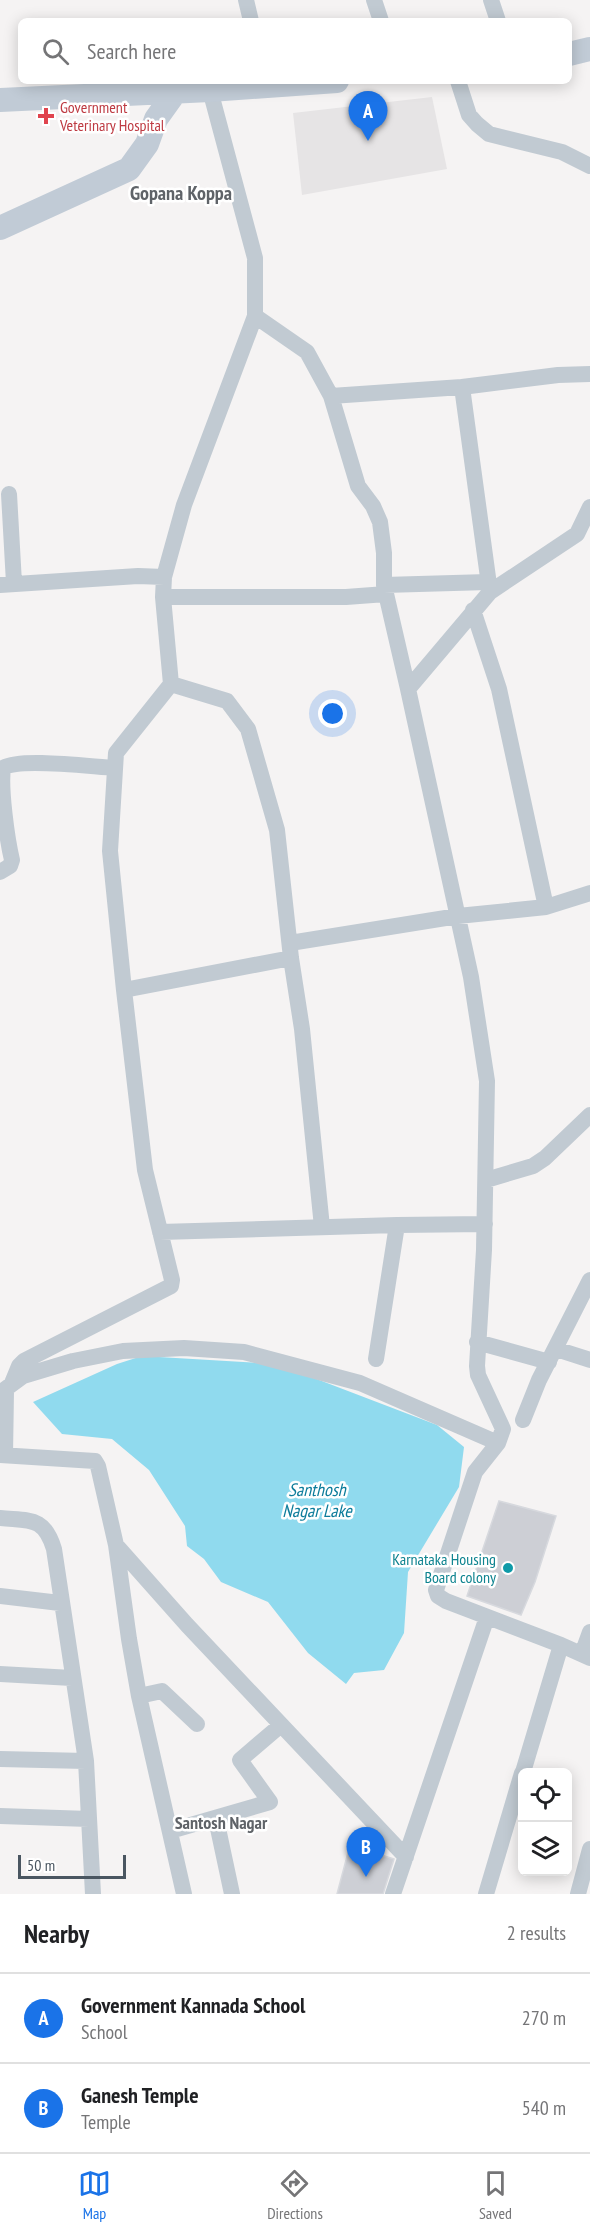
<!DOCTYPE html>
<html lang="en">
<head>
<meta charset="utf-8">
<style>
	body { margin:0; font-family:"PT Sans Narrow",sans-serif; background:#f6f6f6; color:#202124 }
	.controls { position:absolute; right:18px; bottom:18px; display:grid; overflow:hidden; border-radius:9px; box-shadow:0 3px 15px #0003 }
	.controls button { width:54px; height:54px; display:grid; place-items:center; padding:0; border:0; border-bottom:2px solid #e0e0e0; background:#fff; color:#202124; font:30px sans-serif }
	.scale { position:absolute; left:18px; bottom:15px; width:108px; box-sizing:border-box; padding-left:6px; border:3px solid #4a5661; border-top:0; font-size:16px; line-height:21px; white-space:nowrap; color:#4a5661; -webkit-text-stroke:4px #fff; paint-order:stroke }
	.you { position:absolute; left:333px; top:714px; width:21px; height:21px; margin:-15px; border:4px solid #fff; border-radius:50%; background:#1a73e8; box-shadow:0 0 0 9px #1a73e833 }
	.badge { display:grid; place-items:center; width:39px; height:39px; border-radius:50%; background:#1a73e8; color:#fff; font-size:20px; font-weight:700 }
	.pin { position:absolute; translate:-50% -50px; filter:drop-shadow(0 2px 3px #0008) }
	.pin::after { content:''; position:absolute; top:32px; width:21px; height:18px; background:inherit; clip-path:polygon(0 0,100% 0,50% 100%) }
	.list { margin:0; padding:0; list-style:none }
	h2 { display:flex; justify-content:space-between; align-items:center; height:78px; margin:0; padding:0 24px; font-size:26px }
	h2 small { font-size:20px; font-weight:400; color:#757577 }
	.list li { display:grid; grid-template-columns:39px 1fr auto; gap:18px; align-items:center; box-sizing:border-box; height:90px; padding:0 24px; border-top:2px solid #e0e0e0 }
	.list b { display:block; font-size:22px; white-space:nowrap }
	.list p { margin:0; font-size:20px; white-space:nowrap; color:#757577 }
	.list em { font-size:20px; font-style:normal; color:#757577 }
	.icon { flex:none; width:33px; height:33px; fill:none; stroke:currentColor; stroke-width:2; stroke-linecap:round; stroke-linejoin:round }
	.map { position:relative; flex:none; width:590px; height:1894px; overflow:hidden }
	.search { position:absolute; background:#fff; box-shadow:0 3px 15px #0003; left:18px; right:18px; top:18px; height:66px; display:flex; align-items:center; gap:15px; box-sizing:border-box; padding:0 21px; border-radius:9px; color:#757577; font-size:22px }
	.sheet { height:258px; background:#fff }
	nav { display:flex; justify-content:space-around; align-items:center; box-sizing:border-box; height:84px; border-top:2px solid #e0e0e0; background:#fff; font-size:16px; color:#757577 }
	nav a { display:grid; justify-items:center; gap:3px }
	nav .on { color:#1a73e8 }
	.map>svg:first-child { display:block }
	.education { fill:#e6e4e5 }
	.water { fill:#90daee }
	.building { fill:#cdcfd5; stroke:#d7d9de; stroke-width:1.5 }
	.lines { fill:none; stroke-linecap:round; stroke-linejoin:round }
	.street { stroke:#c1cad2; stroke-width:16 }
	.secondary { stroke:#c1cbd6; stroke-width:24 }
	.health-dot { fill:#e0444e; stroke:#fff; stroke-width:2 }
	.culture-dot { fill:#0f9aa8; stroke:#fff; stroke-width:2 }
	.labels { text-anchor:middle; stroke-width:5; stroke-linejoin:round; paint-order:stroke }
	.health-label { font-size:16px; fill:#be3a42; stroke:#fff; text-anchor:start }
	.culture-label { font-size:16px; fill:#0d838f; stroke:#fff; text-anchor:end }
	.water-label { font-size:18px; font-style:italic; fill:#0c7c9b; stroke:#fff }
	.neighbourhood-label { font-size:18px; font-weight:bold; fill:#5f6368; stroke:#fff }
	.quarter-label { font-size:20px; font-weight:bold; fill:#5f6368; stroke:#fff }
</style>
</head>
<body>
<div class="map">
<svg width="590" height="1894" viewBox="0 0 590 1894">
	<rect width="100%" height="100%" fill="#f5f3f3"/>
	<!-- education -->
	<path class="education" d="M432 97 447 169 302 195 293 113Z"/>
	<!-- water -->
	<path class="water" d="M142 1356 262 1363 293 1370 437 1425 464 1447 459 1487 408 1572 404 1633 384 1670 354 1673 346 1684 308 1653 268 1602 221 1582 204 1559 187 1546 185 1526 149 1470 112 1439 62 1434 33 1402 117 1364Z"/>
	<!-- building -->
	<path class="building" d="M499 1501 556 1516 535 1582 521 1615 467 1596Z
		M350 1845 394 1859 383 1894H337Z"/>
	<g class="lines">
		<!-- street -->
		<path class="street" d="M246 0 251 21
			M374 0 381 21
			M491 0 498 21
			M458 81 469 115 477 124 489 134 562 152 590 166
			M255 316 307 352 331 396 358 486 373 506 380 522 384 553V585L408 689
			M462 387 490 592
			M331 396 462 387 558 375 590 374
			M9 494 14 583
			M0 585 138 576 164 577
			M384 585 488 582
			M163 597H346L386 594
			M473 610 499 689 546 907
			M171 684 227 701 248 729 277 830 291 958 302 1029 322 1227
			M0 872 10 866 12 860C7 839 0 788 3 768 19 757 93 767 115 768
			M290 943 458 916 546 907 590 893
			M124 990 291 958
			M486 1180 533 1166 545 1158 590 1115
			M397 1225 485 1224
			M160 1232 397 1225 376 1359
			M477 1342 549 1362
			M556 1349 590 1360
			M12 1383 19 1366 24 1361 171 1286 172 1280 145 1170 124 990 110 851 116 753 171 684 163 597 164 577 184 505 255 316V258L210 90
			M0 1393 23 1376 73 1361 123 1351 184 1348 244 1352 360 1383 498 1443
			M523 1420 539 1380 590 1280
			M0 1455 95 1461 98 1466 116 1545 187 1625 406 1857
			M5 1455 6 1391
			M0 1518C30 1521 44 1516 54 1549L86 1761
			M116 1545 129 1639 139 1696 184 1894
			M0 1596 60 1603
			M561 1645 446 1601 438 1596 436 1590 475 1472 498 1443 503 1429 478 1375 477 1366 484 1250 487 1081 471 977 408 689 490 592 577 534 590 507
			M582 1654 590 1632
			M0 1674 72 1678
			M139 1696 162 1691 197 1724
			M0 1759 86 1761 93 1894
			M523 1772 561 1645 590 1658
			M0 1816 89 1819
			M216 1819 232 1894
			M170 1831 270 1802 240 1760 281 1725
			M393 1894 487 1617
			M486 1894 522 1773
			M578 1894 590 1849"/>
		<!-- secondary -->
		<path class="secondary" d="M569 54 590 49
			M0 100 210 90 337 81
			M0 228 129 169 147 144 156 119 176 91"/>
	</g>
	<!-- markers -->
	<path class="health-dot" d="M43 107h6v6h6v6h-6v6h-6v-6h-6v-6h6z"/>
	<circle class="culture-dot" cx="508" cy="1568" r="6"/>
	<g class="labels">
		<!-- health labels -->
		<g class="health-label">
			<text x="60" y="113">Government<tspan x="60" dy="18">Veterinary Hospital</tspan></text>
		</g>
		<!-- culture labels -->
		<g class="culture-label">
			<text x="496" y="1565">Karnataka Housing<tspan x="496" dy="18">Board colony</tspan></text>
		</g>
		<!-- water labels -->
		<g class="water-label">
			<text x="317" y="1496">Santhosh<tspan x="317" dy="21">Nagar Lake</tspan></text>
		</g>
		<!-- neighbourhood labels -->
		<g class="neighbourhood-label">
			<text x="221" y="1829">Santosh Nagar</text>
		</g>
		<!-- quarter labels -->
		<g class="quarter-label">
			<text x="181" y="200">Gopana Koppa</text>
		</g>
	</g>
</svg>
<div class="controls">
<button><svg class="icon" aria-label="locate" viewBox="0 0 24 24"><circle cx="12" cy="12" r="6"/><path d="M12 2v4M12 18v4M2 12h4M18 12h4"/></svg></button>
<button><svg class="icon" aria-label="layers" viewBox="0 0 24 24"><path d="M12 4l9 5-9 5-9-5zM3 14l9 5 9-5"/></svg></button>
</div>
<div class="scale">50 m</div>
<div class="you"></div>
<div class="pin badge" style="left:368px;top:141px">A</div>
<div class="pin badge" style="left:366px;top:1877px">B</div>
<div class="search"><svg class="icon" aria-label="search" viewBox="0 0 24 24"><circle cx="10" cy="10" r="6"/><path d="M15 15l6 6"/></svg>Search here</div>
</div>
<section class="sheet">
<h2>Nearby<small>2 results</small></h2>
<ul class="list">
<li><span class="badge">A</span><div><b>Government Kannada School</b><p>School</p></div><em>270 m</em></li>
<li><span class="badge">B</span><div><b>Ganesh Temple</b><p>Temple</p></div><em>540 m</em></li>
</ul>
</section>
<nav>
<a class="on"><svg class="icon" aria-label="map" viewBox="0 0 24 24"><path d="M3 6l6-2 6 2 6-2v14l-6 2-6-2-6 2zM9 4v14M15 6v14"/></svg>Map</a>
<a><svg class="icon" aria-label="directions" viewBox="0 0 24 24"><path d="M12 3l9 9-9 9-9-9zM9 14v-3h6M13 9l2 2-2 2"/></svg>Directions</a>
<a><svg class="icon" aria-label="saved" viewBox="0 0 24 24"><path d="M7 4h10v16l-5-4-5 4z"/></svg>Saved</a>
</nav>
</body>
</html>
